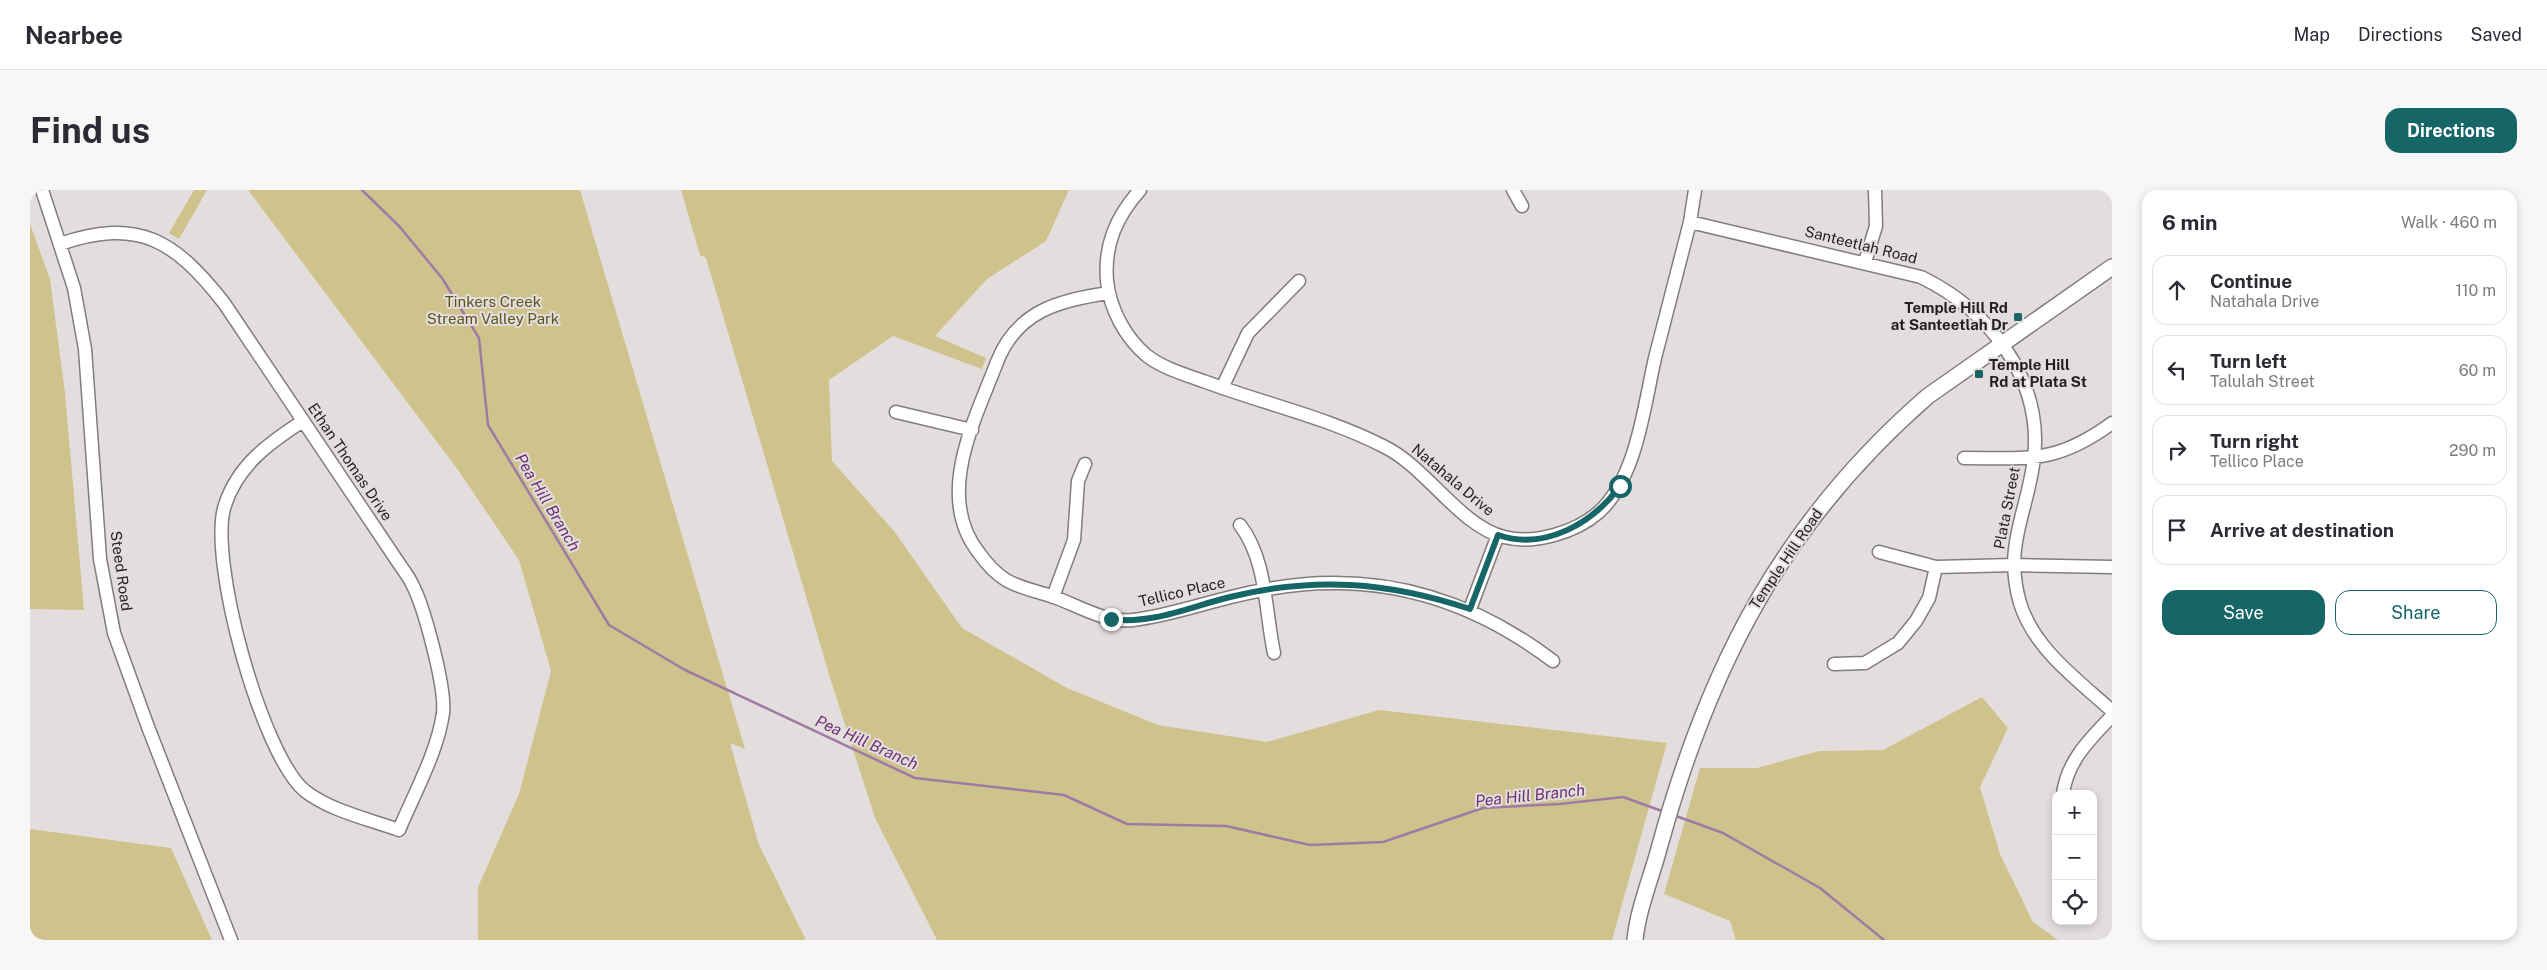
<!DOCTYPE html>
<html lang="en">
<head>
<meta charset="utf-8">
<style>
	body { margin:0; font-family:"Public Sans",sans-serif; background:#f7f7f7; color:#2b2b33 }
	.controls { position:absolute; right:15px; bottom:15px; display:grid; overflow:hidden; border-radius:10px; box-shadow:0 2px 8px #0003 }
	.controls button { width:45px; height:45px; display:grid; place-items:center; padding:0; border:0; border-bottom:1px solid #e1e1e2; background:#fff; color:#2b2b33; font:25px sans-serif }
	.stop { position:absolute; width:15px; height:15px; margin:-11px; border:4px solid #176667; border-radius:50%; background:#fff }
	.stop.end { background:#176667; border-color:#fff; box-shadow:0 1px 5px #0008 }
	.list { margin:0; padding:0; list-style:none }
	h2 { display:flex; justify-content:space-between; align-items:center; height:65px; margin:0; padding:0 20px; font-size:21px }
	h2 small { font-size:16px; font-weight:400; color:#7c7c81 }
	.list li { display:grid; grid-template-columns:32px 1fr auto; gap:15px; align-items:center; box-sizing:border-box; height:70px; margin:0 10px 10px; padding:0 10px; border:1px solid #e1e1e2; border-radius:15px }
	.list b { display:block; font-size:19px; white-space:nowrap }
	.list p { margin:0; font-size:16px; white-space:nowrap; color:#7c7c81 }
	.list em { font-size:16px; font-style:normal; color:#7c7c81 }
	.actions { display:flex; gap:10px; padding:15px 20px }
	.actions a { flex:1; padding:11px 0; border:1px solid #176667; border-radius:15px; text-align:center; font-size:18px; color:#176667 }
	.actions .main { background:#176667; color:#fff }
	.icon { flex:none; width:28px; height:28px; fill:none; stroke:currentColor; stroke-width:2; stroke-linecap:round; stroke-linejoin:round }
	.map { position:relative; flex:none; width:2082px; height:750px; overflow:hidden; border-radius:15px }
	header { display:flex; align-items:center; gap:30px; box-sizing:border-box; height:70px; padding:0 25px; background:#fff; border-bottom:1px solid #e1e1e2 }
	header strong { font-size:24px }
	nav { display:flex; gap:28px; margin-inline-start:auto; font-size:18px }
	.intro { display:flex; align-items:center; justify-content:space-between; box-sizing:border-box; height:120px; padding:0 30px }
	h1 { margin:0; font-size:35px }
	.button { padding:12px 22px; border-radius:15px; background:#176667; color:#fff; font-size:18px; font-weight:700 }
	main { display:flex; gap:30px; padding:0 30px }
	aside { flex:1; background:#fff; border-radius:15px; box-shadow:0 2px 8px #0003 }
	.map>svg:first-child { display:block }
	.green { fill:#cfc38d }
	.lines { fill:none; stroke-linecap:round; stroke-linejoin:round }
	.stream { stroke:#9f7ba3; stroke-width:2.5 }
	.minor-casing { stroke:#827d7c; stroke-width:15 }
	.major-casing { stroke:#827d7c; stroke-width:18 }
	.minor { stroke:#fff; stroke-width:12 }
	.major { stroke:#fff; stroke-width:15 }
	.route { stroke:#176667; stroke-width:6 }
	.poi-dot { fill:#176667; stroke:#e3dedd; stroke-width:2 }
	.labels { text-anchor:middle; stroke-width:4; stroke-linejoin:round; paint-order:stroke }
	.street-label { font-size:15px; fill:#211f1f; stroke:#e3dedd }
	.park-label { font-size:15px; fill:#5f531c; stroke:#e3dedd }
	.poi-label { font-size:15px; font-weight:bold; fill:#211f1f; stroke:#e3dedd; text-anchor:end }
	.water-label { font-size:16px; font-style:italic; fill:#6b3073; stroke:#e3dedd }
</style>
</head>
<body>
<header>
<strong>Nearbee</strong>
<nav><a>Map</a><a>Directions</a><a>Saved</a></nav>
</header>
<div class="intro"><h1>Find us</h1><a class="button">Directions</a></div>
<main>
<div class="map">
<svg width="2082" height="750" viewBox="0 0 2082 750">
	<rect width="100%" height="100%" fill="#e3dedd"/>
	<!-- green -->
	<path class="green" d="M164 0H177L149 49 139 43Z
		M218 0H550L715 559 700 553 729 655 776 750H448V697L489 604 521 481 489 370 428 280Z
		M651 0H1039L1016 51 957 89 905 146 956 168 952 179 863 146 799 190 802 271 864 341 932 438 1037 498 1128 535 1237 552 1349 520 1637 553 1582 750H907L845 628 801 491 676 68 670 65Z
		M0 34 20 89 35 203 54 420 0 419Z
		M1952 507 1978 538 1950 597 1970 664 2003 732 2028 750H1706L1700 731 1634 704 1670 578H1727L1789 561 1853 560Z
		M0 639 141 658 182 750H0Z"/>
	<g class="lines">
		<!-- stream -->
		<path class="stream" d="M332 0 369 36 412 88 449 148 458 235 579 435 655 480 885 588 1034 605 1097 634 1196 636 1280 655 1353 652 1453 618 1530 614 1593 607 1632 621
			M1646 626 1693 643 1790 698 1854 750"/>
		<!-- minor casing -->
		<g class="minor-casing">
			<path id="minor" d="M12 0 44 98 55 159 70 369 84 443 118 537 201 750
				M1110 0C1086 27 1074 55 1077 91 1080 119 1095 147 1116 165 1132 178 1156 185 1176 192 1235 214 1299 228 1355 257 1397 278 1430 336 1474 347 1505 355 1546 342 1569 322 1607 287 1614 216 1625 168 1637 123 1648 77 1660 32L1665 0
				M1483 0 1492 16
				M1660 32 1891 87C1959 120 2013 189 2004 268 1998 322 1973 355 1990 413 2004 459 2048 490 2082 521
				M30 54C110 27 145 51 194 113L370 375C374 381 379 387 382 394 394 416 416 498 413 523 408 561 384 604 369 640 338 629 301 621 275 601 232 566 177 367 195 315 208 275 239 253 273 231
				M1835 72 1846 36 1845 0
				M1079 103C1029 110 987 121 967 172 945 230 904 306 949 363 956 373 965 383 976 390 990 398 1006 401 1021 406 1048 415 1074 433 1103 430 1137 426 1168 415 1201 407 1233 399 1268 393 1301 393 1384 392 1457 421 1523 471
				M1192 198 1218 143 1269 91
				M866 222 942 240
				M1934 268C1999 268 2026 274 2082 233
				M1210 335C1237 370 1235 421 1244 463
				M1849 362 1906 377 1983 375 2082 377
				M1023 407 1044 350 1048 291 1055 274
				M1440 419 1468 345
				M1804 474 1835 473 1868 453 1886 431 1899 408 1906 377
				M2033 604C2037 571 2060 549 2082 526"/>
		</g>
		<!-- major casing -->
		<g class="major-casing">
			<path id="major" d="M1605 750C1608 718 1622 686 1630 655 1680 473 1754 331 1898 206L2082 77"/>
		</g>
		<!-- minor -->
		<use href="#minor" class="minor"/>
		<!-- major -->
		<use href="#major" class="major"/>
	</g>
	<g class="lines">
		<!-- route -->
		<path class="route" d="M1081 429C1121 435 1162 416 1200 407 1285 386 1358 392 1440 419L1468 345C1515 361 1563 333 1590 296"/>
	</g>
	<!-- markers -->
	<g class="poi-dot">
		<rect x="1983" y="122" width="10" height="10" rx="2.5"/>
		<rect x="1944" y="179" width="10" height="10" rx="2.5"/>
	</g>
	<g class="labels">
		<!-- street labels -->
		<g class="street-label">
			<text transform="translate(1831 55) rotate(14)" y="5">Santeetlah Road</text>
			<text transform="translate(320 272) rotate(56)" y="5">Ethan Thomas Drive</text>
			<text transform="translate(1423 290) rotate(40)" y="5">Natahala Drive</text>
			<text transform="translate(1977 318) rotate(-79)" y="5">Plata Street</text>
			<text transform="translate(1756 369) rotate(-56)" y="5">Temple Hill Road</text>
			<text transform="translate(91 381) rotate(82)" y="5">Steed Road</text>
			<text transform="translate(1152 402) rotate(-13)" y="5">Tellico Place</text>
		</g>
		<!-- park labels -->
		<g class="park-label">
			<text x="463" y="117">Tinkers Creek<tspan x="463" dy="17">Stream Valley Park</tspan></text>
		</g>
		<!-- poi labels -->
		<g class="poi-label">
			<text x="1978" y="123">Temple Hill Rd<tspan x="1978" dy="17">at Santeetlah Dr</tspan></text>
			<text x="1959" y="180" text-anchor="start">Temple Hill<tspan x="1959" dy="17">Rd at Plata St</tspan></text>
		</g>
		<!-- water labels -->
		<g class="water-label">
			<text transform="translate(518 312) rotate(59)" y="6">Pea Hill Branch</text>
			<text transform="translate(837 552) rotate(24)" y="6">Pea Hill Branch</text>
			<text transform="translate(1500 605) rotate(-6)" y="6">Pea Hill Branch</text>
		</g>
	</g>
</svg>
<div class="controls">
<button>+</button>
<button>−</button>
<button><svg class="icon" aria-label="locate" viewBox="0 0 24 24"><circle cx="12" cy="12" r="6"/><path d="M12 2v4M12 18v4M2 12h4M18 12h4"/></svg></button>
</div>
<div class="stop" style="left:1590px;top:296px"></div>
<div class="stop end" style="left:1081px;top:429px"></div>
</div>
<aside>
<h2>6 min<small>Walk · 460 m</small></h2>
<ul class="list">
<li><svg class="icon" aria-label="ahead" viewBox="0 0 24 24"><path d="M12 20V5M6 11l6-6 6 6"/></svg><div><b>Continue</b><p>Natahala Drive</p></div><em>110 m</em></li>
<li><svg class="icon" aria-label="left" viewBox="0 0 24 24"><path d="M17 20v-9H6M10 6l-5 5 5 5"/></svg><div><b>Turn left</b><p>Talulah Street</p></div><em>60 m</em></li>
<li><svg class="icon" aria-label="right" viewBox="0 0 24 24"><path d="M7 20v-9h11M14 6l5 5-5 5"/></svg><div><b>Turn right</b><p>Tellico Place</p></div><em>290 m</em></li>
<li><svg class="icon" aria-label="arrive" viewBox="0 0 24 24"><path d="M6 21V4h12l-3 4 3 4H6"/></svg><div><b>Arrive at destination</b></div></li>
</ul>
<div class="actions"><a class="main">Save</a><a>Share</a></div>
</aside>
</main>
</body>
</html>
